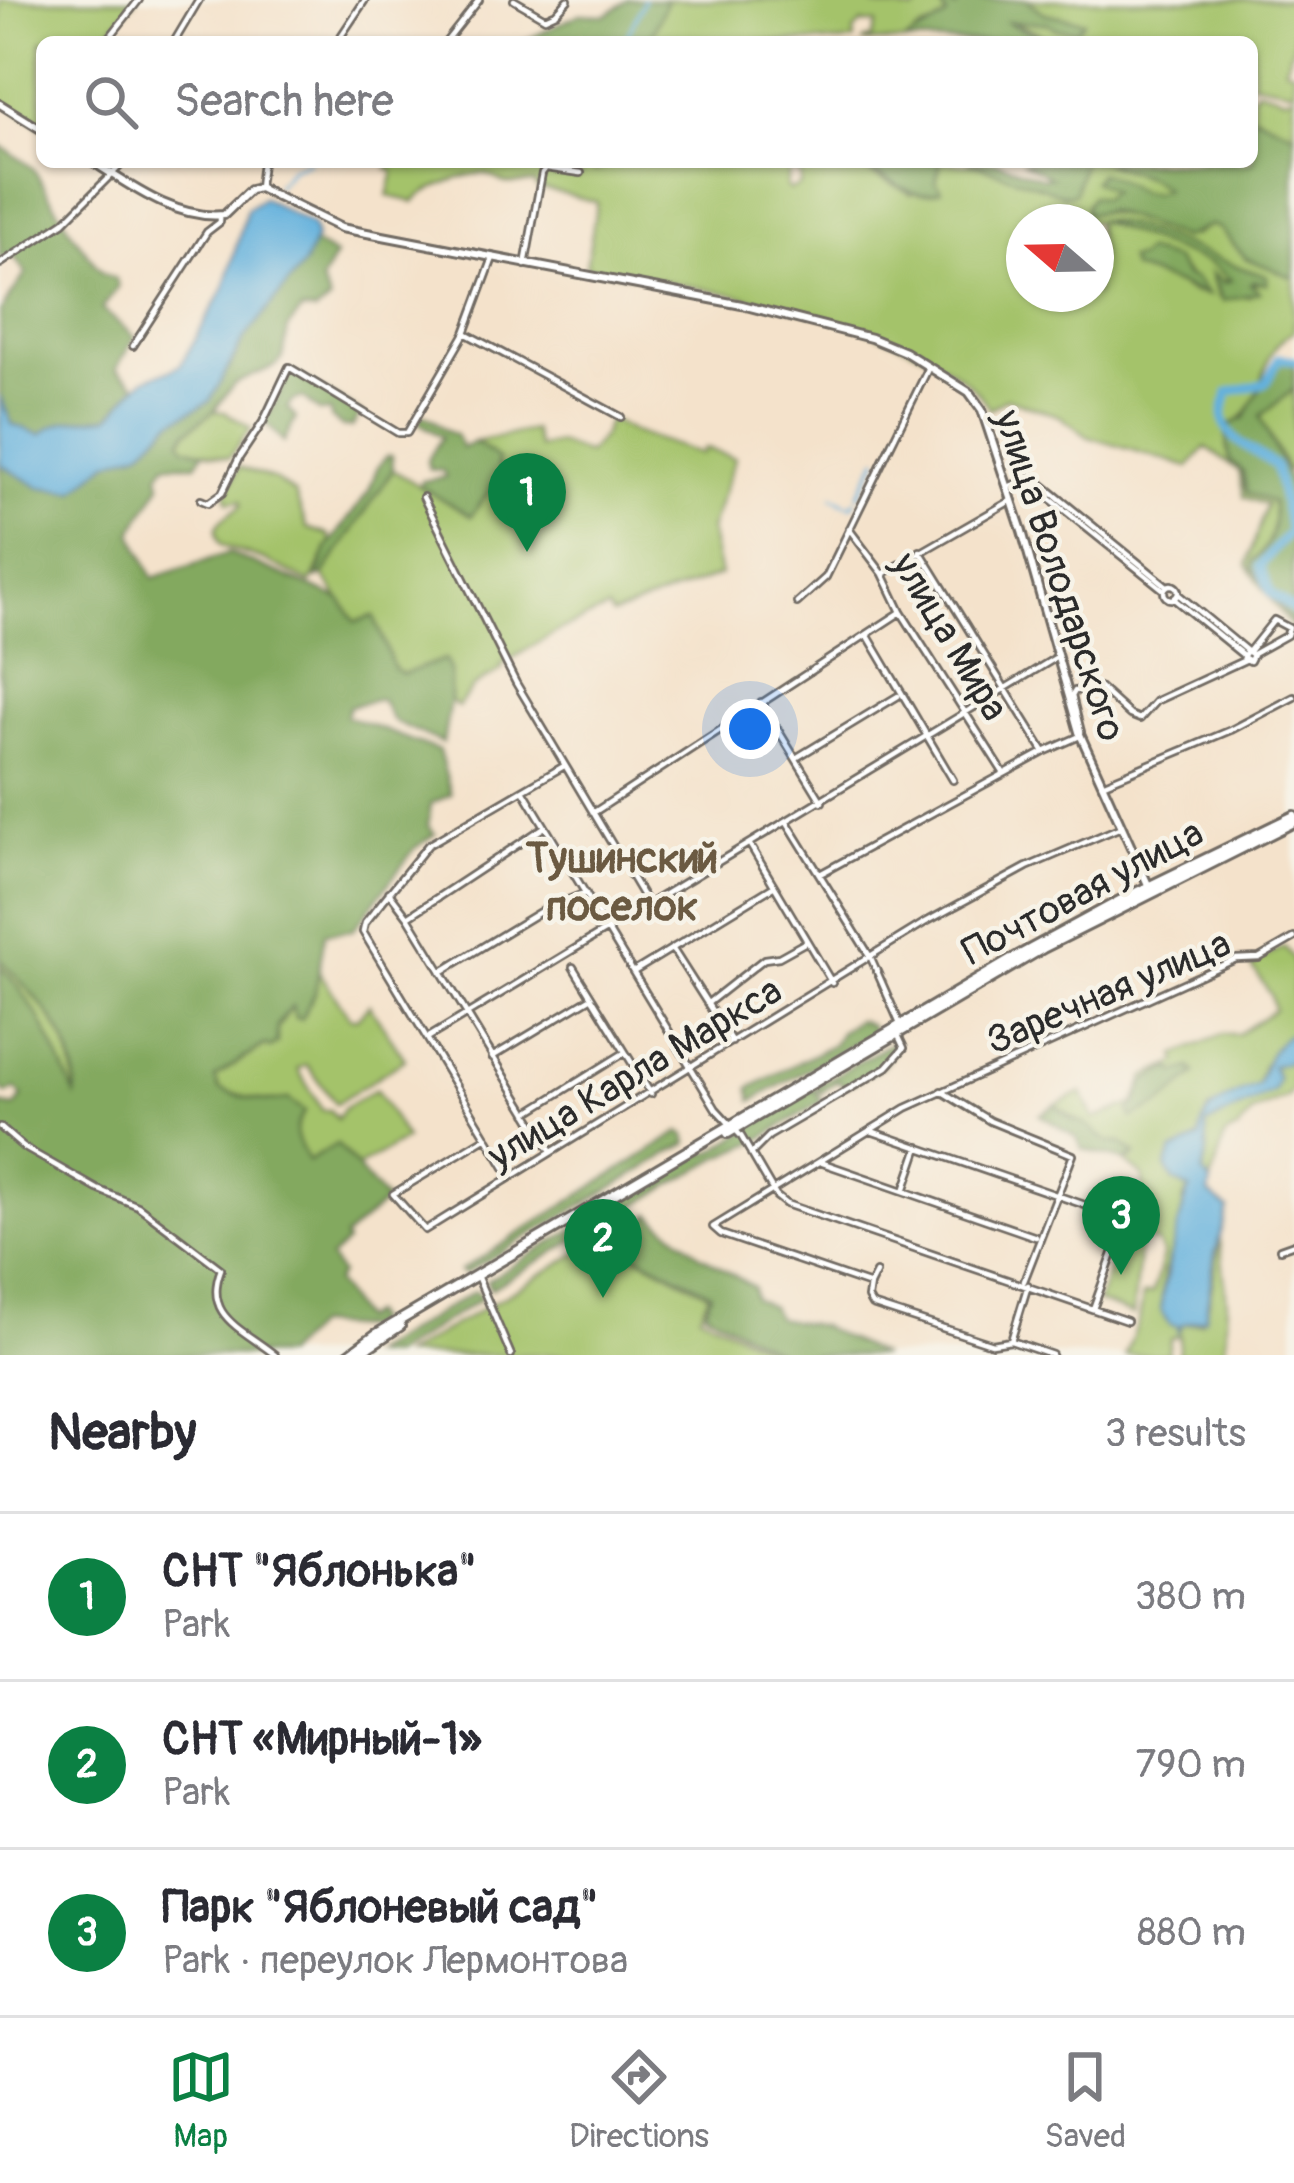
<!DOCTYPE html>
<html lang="en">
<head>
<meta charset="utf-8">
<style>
	body { margin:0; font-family:Pangolin,sans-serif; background:#f2f2f3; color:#2b2b33 }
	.compass { position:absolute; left:1006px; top:204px; width:108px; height:108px; border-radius:50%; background:#fff; box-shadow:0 3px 9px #0004; rotate:290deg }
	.you { position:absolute; left:750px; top:729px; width:42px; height:42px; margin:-30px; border:9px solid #fff; border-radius:50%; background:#1a73e8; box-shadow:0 0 0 18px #1a73e833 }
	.badge { display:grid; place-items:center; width:78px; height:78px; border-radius:50%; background:#0b8043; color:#fff; font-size:39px; font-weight:700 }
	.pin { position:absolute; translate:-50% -99px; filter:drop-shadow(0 3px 6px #0008) }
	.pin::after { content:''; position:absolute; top:63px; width:42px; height:36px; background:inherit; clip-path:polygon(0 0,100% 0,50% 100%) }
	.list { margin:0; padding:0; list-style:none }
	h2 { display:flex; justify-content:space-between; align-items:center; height:156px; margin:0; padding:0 48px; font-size:51px }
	h2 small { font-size:39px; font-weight:400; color:#7c7c81 }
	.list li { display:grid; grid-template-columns:78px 1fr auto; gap:36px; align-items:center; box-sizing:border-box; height:168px; padding:0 48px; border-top:3px solid #e1e1e2 }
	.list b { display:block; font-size:45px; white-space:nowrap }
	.list p { margin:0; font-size:39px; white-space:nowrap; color:#7c7c81 }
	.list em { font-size:39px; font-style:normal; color:#7c7c81 }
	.icon { flex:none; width:66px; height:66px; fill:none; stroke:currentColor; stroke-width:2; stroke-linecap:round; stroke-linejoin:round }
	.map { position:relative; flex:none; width:1294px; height:1355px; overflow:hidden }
	.search { position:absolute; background:#fff; box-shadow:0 3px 9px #0004; left:36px; right:36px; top:36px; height:132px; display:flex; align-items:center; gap:30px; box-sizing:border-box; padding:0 42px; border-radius:18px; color:#7c7c81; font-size:45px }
	.sheet { height:660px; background:#fff }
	nav { display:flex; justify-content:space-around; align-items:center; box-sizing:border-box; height:168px; border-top:3px solid #e1e1e2; background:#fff; font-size:33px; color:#7c7c81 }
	nav a { display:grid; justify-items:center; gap:6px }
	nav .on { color:#0b8043 }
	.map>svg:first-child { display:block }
	.green { fill:#a4c36a; stroke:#68774a; stroke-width:3; fill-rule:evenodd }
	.forest { fill:#83a95e; stroke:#576a44; stroke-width:3 }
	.water { fill:#63b1dd; stroke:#476e84; stroke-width:3 }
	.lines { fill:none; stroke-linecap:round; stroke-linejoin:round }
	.stream { stroke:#63b1dd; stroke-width:3 }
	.river { stroke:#63b1dd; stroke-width:9 }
	.street-casing { stroke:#716b63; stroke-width:10 }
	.secondary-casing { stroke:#716b63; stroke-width:12 }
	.primary-casing { stroke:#716b63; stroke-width:14 }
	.street { stroke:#fff; stroke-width:4.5 }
	.secondary { stroke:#fff; stroke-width:6 }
	.primary { stroke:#fff; stroke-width:8 }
	.labels { text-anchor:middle; stroke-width:9; stroke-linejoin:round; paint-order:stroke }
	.street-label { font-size:39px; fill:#2b2b2b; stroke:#f7f3e8 }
	.neighbourhood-label { font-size:42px; font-weight:bold; fill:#6b5a42; stroke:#f7f3e8 }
</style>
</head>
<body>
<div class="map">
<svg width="1294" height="1355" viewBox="0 0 1294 1355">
	<rect width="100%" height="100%" fill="#f7f3e8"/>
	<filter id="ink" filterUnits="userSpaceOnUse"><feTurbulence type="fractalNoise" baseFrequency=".00833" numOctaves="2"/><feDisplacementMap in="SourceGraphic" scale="24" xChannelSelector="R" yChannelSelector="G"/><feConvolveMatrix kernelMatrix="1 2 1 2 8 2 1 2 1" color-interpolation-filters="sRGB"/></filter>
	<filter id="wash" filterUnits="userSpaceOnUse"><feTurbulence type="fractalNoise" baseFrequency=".004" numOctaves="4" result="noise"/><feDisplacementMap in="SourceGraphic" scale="48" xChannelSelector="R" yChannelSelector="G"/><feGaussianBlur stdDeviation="2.7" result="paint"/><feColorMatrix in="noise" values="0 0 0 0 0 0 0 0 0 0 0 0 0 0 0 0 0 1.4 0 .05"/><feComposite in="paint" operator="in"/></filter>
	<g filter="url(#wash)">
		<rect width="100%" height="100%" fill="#f4e2cb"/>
		<!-- green -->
		<path class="green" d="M0 0H135L100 42H42V127L0 100Z
			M667 0H865L877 7 914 11 927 0 964 3 940 23 922 29 905 42H862L872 38 877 24 862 23 854 31 855 40 848 42H649Z
			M1027 0H1294V43L1285 67 1294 71V90L1252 82V42H1052L1036 31 1006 21 1048 23 1056 29 1083 21 1044 13Z
			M1258 89 1286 97 1294 94V133L1252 114V95Z
			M390 162H496L578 178 586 167 595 171 604 168 603 162H791L786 187 790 190 800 185 801 175 794 172 799 162H852C864 174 893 182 911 194L936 181 941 162 987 166 1065 195 1075 193 1083 162H1102L1159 181 1166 189C1152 196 1139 195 1127 185 1110 191 1103 196 1097 213 1110 209 1174 232 1193 236L1210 225 1219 228 1246 258 1294 278V331C1252 352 1273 408 1226 427 1226 434 1226 448 1229 454 1235 469 1244 469 1244 487L1272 502C1277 522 1270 548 1253 561L1294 625V632L1247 565 1266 505 1244 497 1239 471 1206 447 1189 467 1088 437 1060 416 1007 398 989 409C945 322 677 284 586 267L597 202 536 187 535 183C525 182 514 184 505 183 498 181 493 176 486 174 471 171 422 190 414 202L388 196 394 171 387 169ZM1106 220 1266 276 1267 283 1248 284 1250 296 1219 298 1212 279 1216 276 1229 284 1232 280 1213 264 1101 222ZM1024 222H1096C1096 236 1101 245 1100 259L1096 260V294H1024ZM1145 251C1179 259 1183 273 1208 295L1191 292 1129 259 1139 258Z
			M1294 389V466L1287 471 1260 416Z
			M214 411 225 412 251 428 229 458 185 447 181 440 187 431Z
			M609 419 633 432 701 454 704 448 735 458 710 530 720 575 612 615 608 609 558 631 501 665 502 669 473 687 458 707 450 701V671L403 674 394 670 374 616 356 622 323 575 393 470 470 516 499 460 475 442 533 430 539 448 558 443 587 454 602 437Z
			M239 467 276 480 295 494 307 528 329 535 331 542 311 583 264 560 222 546C206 525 227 516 241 506V501L228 502 226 495Z
			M1284 947 1294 960V1031L1263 1066 1258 1085 1209 1110 1200 1138 1173 1152 1166 1167 1174 1181 1190 1190 1184 1198 1181 1225 1164 1273 1162 1297 1180 1330 1182 1324 1201 1322 1209 1302 1220 1238 1227 1301 1225 1355H1178L1180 1335 1170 1339 1168 1355H1125L1139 1321 1143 1295 1153 1293 1163 1254 1157 1243 1143 1238 1144 1227 1131 1218 1143 1196V1176L1125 1161 1133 1158 1121 1143 1108 1142 1055 1105 1082 1093 1094 1119 1135 1103 1145 1077 1178 1062 1176 1055 1223 1034H1238L1274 1010 1271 995 1251 965Z
			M0 960C38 997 79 1041 75 1098 57 1052 37 1002 0 967Z
			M320 973 350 1018H357L369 1005 405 1059 336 1104 307 1065 298 1069 322 1110H330L337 1119 343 1109 376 1089 406 1139 357 1167 337 1144 308 1162C297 1136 290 1135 304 1111L288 1099C264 1106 241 1096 219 1089L215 1077 267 1045 293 1004 301 1018Z
			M1294 1061 1293 1090 1288 1097 1253 1112 1239 1129 1225 1136 1211 1182 1203 1173 1207 1152 1206 1124 1273 1091 1272 1067 1277 1062Z
			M1126 1224 1141 1229 1133 1315 1098 1302 1111 1265H1115Z
			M590 1246 612 1276 630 1253 709 1294 700 1314 780 1355H403Z"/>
		<!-- forest -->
		<path class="forest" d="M628 0H667L649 42H522L580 14 606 15Z
			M963 0H1027L1044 13 1084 21 1077 30 1056 29 1048 23 1008 22C1019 31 1038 32 1052 42H905C918 30 935 29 947 15L940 6 945 1 955 8Z
			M1252 114 1294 133V278L1246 258 1219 228 1210 225 1183 238 1107 210 1086 215V205L1092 196 1102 199 1111 191 1093 181 1099 173C1124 176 1138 204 1165 189L1150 178 1102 162H1252Z
			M0 145 33 168 71 231 102 273 116 279 118 287 102 309 135 337 116 369 137 385 109 417 74 420 41 435 12 424 0 396V312L26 273 11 253 0 259Z
			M851 162H941L936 181 941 190C913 201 902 185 877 174 866 169 861 171 851 162Z
			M968 162H997L1043 178 1051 177 1022 162H1083L1075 193 1065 195Z
			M1096 220C1145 221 1215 263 1267 276V284L1253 281 1250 284 1260 292 1223 301 1211 273 1224 283 1231 280 1212 264Z
			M313 243 335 256 321 281 330 301 315 312 302 310 288 328 283 357 275 366 234 384 214 411 187 431 181 440 185 447 204 452 196 464H166L159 474 161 484 132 532 153 578 229 553 340 599 356 622 374 616 394 669 403 674 445 659 450 671V701L443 743 393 721 381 699 349 706 346 716 439 751 451 794 431 804 428 826 435 834 415 848 353 930 325 933 315 993 301 1019 295 1018 292 1006 277 1025V1043L270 1048 264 1045 215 1077 219 1089C241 1097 267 1105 288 1099L305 1111C289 1135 297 1136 308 1161L337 1144 386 1201 344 1238 346 1243 330 1258 340 1274 335 1282 361 1320 370 1314 374 1321 365 1328 315 1325 284 1355H0V1104L15 1107 22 1097 16 1089 6 1094 0 1087V967C36 1001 56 1050 75 1095 83 1043 34 994 0 960V464L39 487 75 491 108 462 141 451 229 369 243 340 304 264Z
			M1145 251 1175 260 1185 276 1195 279 1208 295 1131 268 1129 259 1138 258Z
			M1279 361 1294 364V389L1260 416 1292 488 1293 625 1252 567 1253 561C1271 548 1277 522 1272 502L1247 493 1243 471 1230 461 1225 427 1245 418C1251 403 1269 372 1279 361Z
			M297 374 361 413 352 427H343L331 418 330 411 320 412 303 398 293 400 287 408 296 418 284 442 265 422 289 376Z
			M423 415C437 418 443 432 456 435L462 448 475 442 499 460 497 464 505 471 471 516 420 486 422 481 446 477 443 471 429 469 427 461 442 437 418 422Z
			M387 456H392L393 470 323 575 317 578 327 548 369 491 377 468Z
			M858 1020 870 1025 873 1031 867 1036 752 1101 750 1088 833 1044 841 1031Z
			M895 1041C894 1067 866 1074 846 1087L838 1080 821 1093 816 1086Z
			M1171 1068 1177 1073 1191 1068 1196 1074 1161 1104 1132 1118 1129 1111 1136 1105 1145 1082Z
			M813 1088 822 1101 756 1142 720 1157 490 1289 487 1281 702 1154 714 1151Z
			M1055 1105 1071 1119 1085 1124 1108 1142 1121 1143 1136 1154 1125 1161 1082 1149 1077 1138 1040 1115Z
			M680 1132 686 1135 688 1143C678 1150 669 1151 661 1159L464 1274 460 1271Z
			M651 1214 699 1254 753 1287 754 1298 771 1307 777 1318 820 1326 881 1355H785L705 1311 711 1293 629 1251 616 1269C608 1264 603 1252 604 1243L623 1228 642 1223Z
			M475 1291 482 1298 392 1355H369Z"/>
		<!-- water -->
		<path class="water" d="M263 198 312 225 316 238 304 264 243 340 210 401 171 422 141 451 108 462 75 491 39 487 0 464V396L12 424 41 435C58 417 86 420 109 417 123 406 130 390 144 380 157 371 170 374 181 364L224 289 247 209Z
			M1294 1031V1061L1272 1066 1278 1079 1274 1091 1206 1125 1207 1152 1203 1173 1211 1182 1209 1194 1228 1209 1215 1253 1205 1318 1182 1324 1178 1331V1326L1171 1325C1166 1319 1162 1316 1161 1309 1160 1297 1184 1197 1190 1190L1174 1181 1166 1167 1172 1152 1200 1138C1199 1107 1233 1095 1258 1085 1266 1062 1272 1042 1294 1031Z"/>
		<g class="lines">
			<!-- stream -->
			<path class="stream" d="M624 42 644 0
				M277 186 292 168 308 162
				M858 495 878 458
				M832 497 851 506 855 501"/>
			<!-- river -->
			<path class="river" d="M1294 361 1279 358 1266 383 1229 392C1209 438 1248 444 1275 466L1290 531 1260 566 1271 593 1294 611"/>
		</g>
	</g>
	<g filter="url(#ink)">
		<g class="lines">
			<!-- street casing -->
			<g class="street-casing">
				<path id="street" d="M514 0 545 18 556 13 568 0
					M106 42 139 0
					M174 42 199 0
					M337 42 365 0
					M446 42 479 0
					M259 188 262 162
					M0 264 64 222 124 162
					M525 265 542 173 546 168 581 173
					M465 333 621 417
					M133 346 207 232 220 222V216
					M1028 481 1164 590
					M1010 486 1033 477 1167 586
					M423 497 516 683 649 906
					M201 500 208 503 222 493 239 458 263 422 289 367 398 433H407L465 333 493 258
					M849 529 883 574 901 612 1003 772
					M920 551 1043 750
					M883 574 1012 500
					M1164 592a7 7 0 1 1 14 0a7 7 0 1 1-14 0Z
					M1178 594 1247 651 1243 657 1250 661 1253 655 1247 651
					M1174 599 1243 655
					M797 603 826 577 929 367
					M868 636 953 780
					M1250 650 1274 620 1289 628 1287 635 1253 654
					M761 702 822 802
					M1081 732 1072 696 1075 691 1099 687 1130 715 1140 719 1156 701 1245 660
					M796 758 898 696
					M1102 784 1231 730 1294 697
					M523 790 716 1109 741 1136 776 1196 786 1204 1127 1321
					M593 813 901 612
					M787 822 871 958 900 1024
					M750 845 832 983
					M820 874 1044 752 1080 736
					M389 892 408 917 551 1152
					M408 917 543 828
					M672 948 732 1042
					M573 967 651 1094
					M635 971 773 887
					M441 972 543 910 586 893
					M708 1003 764 959 779 957 806 942
					M429 1037 1057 657
					M492 1057 590 998
					M941 1091 990 1121 1073 1155 1024 1281
					M527 1113 624 1053
					M0 1127 23 1147 97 1189 138 1206 221 1269C203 1316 240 1327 275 1355
					M871 1131 1125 1219
					M487 1137 393 1194 425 1230 924 923 1027 867 1121 827
					M751 1154 769 1136 887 1067 904 1048 897 1033
					M820 1162 1036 1237
					M510 1176 363 932 365 923 428 845 564 766
					M904 1191 919 1147
					M1280 1249 1294 1244
					M478 1278 511 1355
					M870 1285 876 1273
					M1028 1285 1011 1341 1052 1355
					M1093 1309 1135 1193
					M1011 1341 992 1344 872 1305 868 1298 870 1285 721 1234 713 1227 906 1108 1236 959 1259 958 1294 938"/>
			</g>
			<!-- secondary casing -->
			<g class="secondary-casing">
				<path id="secondary" d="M0 104 42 130
					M93 162C131 186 176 220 224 215L250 190 259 188 341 228 742 305 871 338 905 352 969 392 982 410 1022 531 1079 732 1150 889"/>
			</g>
			<!-- primary casing -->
			<g class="primary-casing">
				<path id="primary" d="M728 1133 1043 948 1294 822
					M348 1355 375 1335 1018 956 1125 898 1294 816
					M356 1355 400 1326"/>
			</g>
			<!-- street -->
			<use href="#street" class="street"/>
			<!-- secondary -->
			<use href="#secondary" class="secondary"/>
			<!-- primary -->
			<use href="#primary" class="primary"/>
		</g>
	</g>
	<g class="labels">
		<!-- street labels -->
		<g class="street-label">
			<text transform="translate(1061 575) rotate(72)" y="14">улица Володарского</text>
			<text transform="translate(951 636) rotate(59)" y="14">улица Мира</text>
			<text transform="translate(1082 891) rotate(-28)" y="14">Почтовая улица</text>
			<text transform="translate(1108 991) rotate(-23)" y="14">Заречная улица</text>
			<text transform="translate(634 1072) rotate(-31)" y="14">улица Карла Маркса</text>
		</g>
		<!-- neighbourhood labels -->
		<g class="neighbourhood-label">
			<text x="622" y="872">Тушинский<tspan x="622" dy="48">поселок</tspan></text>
		</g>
	</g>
</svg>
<svg class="compass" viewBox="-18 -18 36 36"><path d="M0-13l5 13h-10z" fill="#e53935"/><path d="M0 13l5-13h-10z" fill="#7c7c81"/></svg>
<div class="you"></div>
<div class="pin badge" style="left:527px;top:552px">1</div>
<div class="pin badge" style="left:603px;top:1298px">2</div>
<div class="pin badge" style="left:1121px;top:1275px">3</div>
<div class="search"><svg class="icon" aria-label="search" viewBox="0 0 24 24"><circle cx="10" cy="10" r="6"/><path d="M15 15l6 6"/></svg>Search here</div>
</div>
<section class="sheet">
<h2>Nearby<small>3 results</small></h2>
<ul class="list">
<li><span class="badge">1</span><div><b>СНТ &quot;Яблонька&quot;</b><p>Park</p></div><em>380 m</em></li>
<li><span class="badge">2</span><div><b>СНТ «Мирный-1»</b><p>Park</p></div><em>790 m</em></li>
<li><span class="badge">3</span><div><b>Парк &quot;Яблоневый сад&quot;</b><p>Park · переулок Лермонтова</p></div><em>880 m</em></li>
</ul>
</section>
<nav>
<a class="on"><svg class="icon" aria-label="map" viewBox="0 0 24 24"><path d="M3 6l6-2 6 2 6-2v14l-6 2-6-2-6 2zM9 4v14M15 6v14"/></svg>Map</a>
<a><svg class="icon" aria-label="directions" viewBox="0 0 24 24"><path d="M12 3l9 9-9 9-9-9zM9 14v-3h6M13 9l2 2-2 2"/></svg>Directions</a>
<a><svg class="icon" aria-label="saved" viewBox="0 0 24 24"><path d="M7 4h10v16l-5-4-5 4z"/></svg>Saved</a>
</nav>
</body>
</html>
